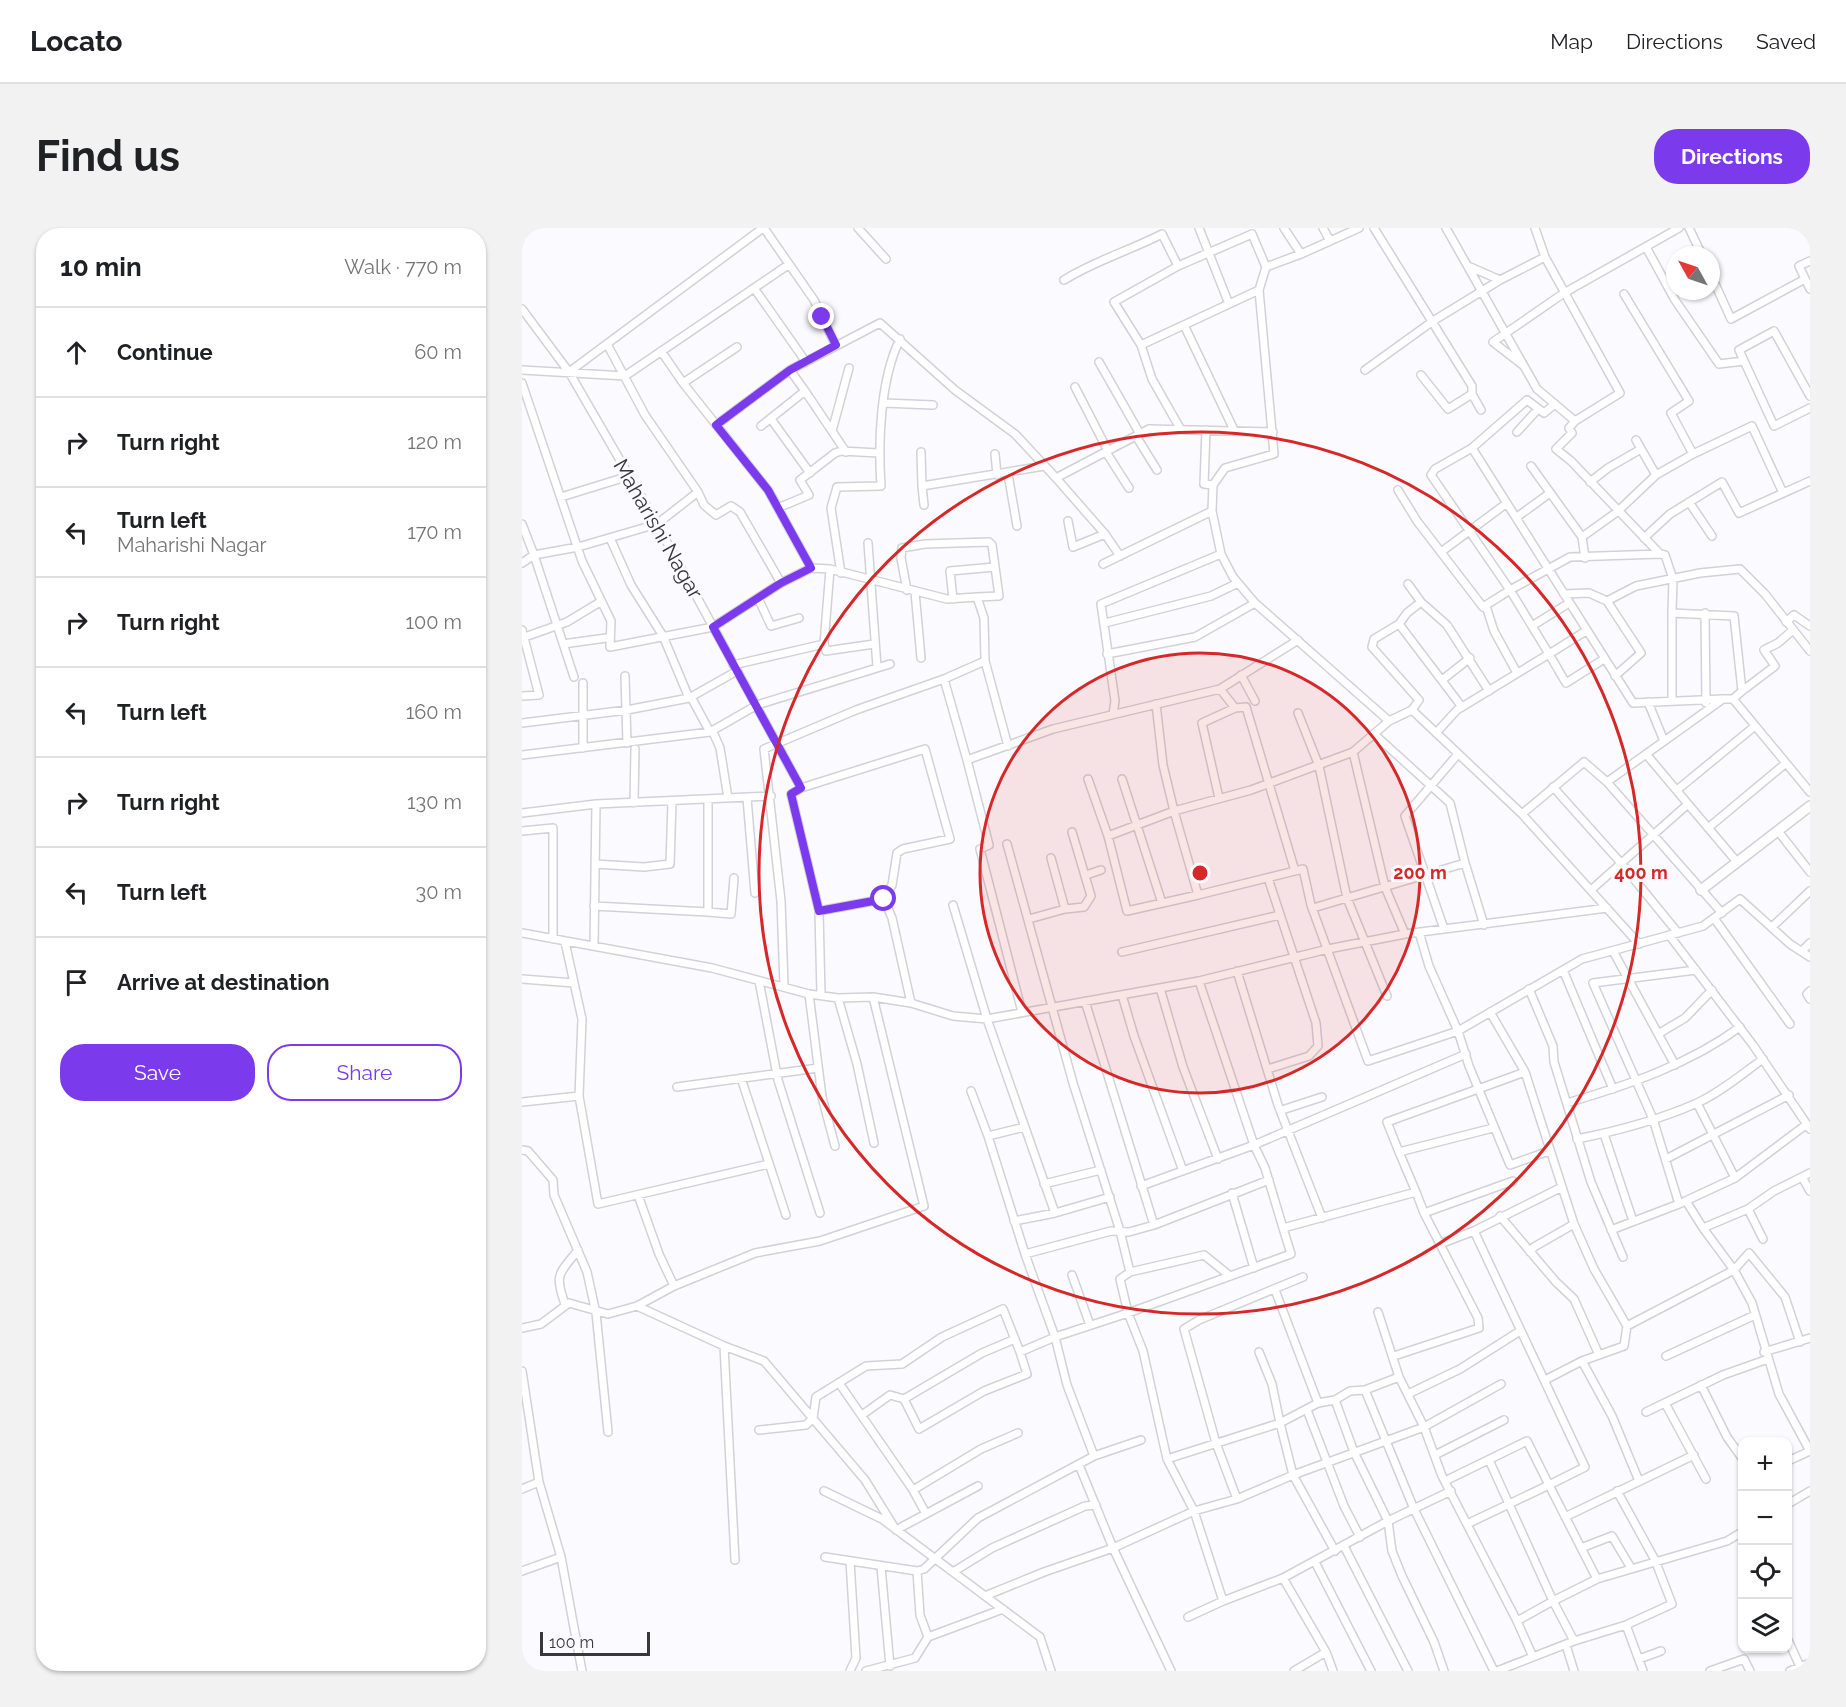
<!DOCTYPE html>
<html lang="en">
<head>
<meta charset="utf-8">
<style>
	body { margin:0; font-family:Raleway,sans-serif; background:#f2f2f2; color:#202124 }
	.controls { position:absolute; right:18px; bottom:18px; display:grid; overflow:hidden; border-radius:12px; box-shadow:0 2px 4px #0004 }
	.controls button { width:54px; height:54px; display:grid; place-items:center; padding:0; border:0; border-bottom:2px solid #e0e0e0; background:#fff; color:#202124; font:30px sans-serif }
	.compass { position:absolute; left:1144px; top:18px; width:54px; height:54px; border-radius:50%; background:#fff; box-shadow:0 2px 4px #0004; rotate:310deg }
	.scale { position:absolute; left:18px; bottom:15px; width:110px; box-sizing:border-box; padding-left:6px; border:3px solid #38383b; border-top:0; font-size:16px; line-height:21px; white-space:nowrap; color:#38383b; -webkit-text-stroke:4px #fbfbff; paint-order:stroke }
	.stop { position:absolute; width:18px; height:18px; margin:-14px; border:4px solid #7c3aed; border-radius:50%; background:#fff }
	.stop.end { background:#7c3aed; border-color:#fff; box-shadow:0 2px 6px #0008 }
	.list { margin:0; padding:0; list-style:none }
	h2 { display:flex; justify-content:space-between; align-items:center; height:78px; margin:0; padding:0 24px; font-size:26px }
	h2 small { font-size:20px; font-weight:400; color:#757577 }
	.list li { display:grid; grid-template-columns:39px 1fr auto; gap:18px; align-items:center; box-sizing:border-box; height:90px; padding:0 24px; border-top:2px solid #e0e0e0 }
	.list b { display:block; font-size:22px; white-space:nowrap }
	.list p { margin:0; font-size:20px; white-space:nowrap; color:#757577 }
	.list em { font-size:20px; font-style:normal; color:#757577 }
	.actions { display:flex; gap:12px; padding:18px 24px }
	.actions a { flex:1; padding:14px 0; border:2px solid #7c3aed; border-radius:24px; text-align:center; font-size:21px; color:#7c3aed }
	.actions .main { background:#7c3aed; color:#fff }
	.icon { flex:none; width:33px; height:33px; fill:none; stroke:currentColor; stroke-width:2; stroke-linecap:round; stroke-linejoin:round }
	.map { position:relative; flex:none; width:1288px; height:1443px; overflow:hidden; border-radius:24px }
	header { display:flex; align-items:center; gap:36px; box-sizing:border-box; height:84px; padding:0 30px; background:#fff; border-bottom:2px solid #e0e0e0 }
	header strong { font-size:28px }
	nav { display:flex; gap:33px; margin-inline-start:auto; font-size:21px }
	.intro { display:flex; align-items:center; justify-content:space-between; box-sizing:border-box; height:144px; padding:0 36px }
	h1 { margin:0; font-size:42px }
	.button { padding:15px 27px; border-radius:24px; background:#7c3aed; color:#fff; font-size:21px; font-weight:700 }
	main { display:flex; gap:36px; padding:0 36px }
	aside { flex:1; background:#fff; border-radius:24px; box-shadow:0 2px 4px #0004 }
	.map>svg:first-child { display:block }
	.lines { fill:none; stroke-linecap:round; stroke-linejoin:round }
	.street-casing { stroke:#d1d1da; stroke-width:10 }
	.secondary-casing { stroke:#d1d1da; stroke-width:12 }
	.street { stroke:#fff; stroke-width:7 }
	.secondary { stroke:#fff; stroke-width:9 }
	.route { stroke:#7c3aed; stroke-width:8 }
	.ring { fill:none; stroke:#d62828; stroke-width:3 }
	.labels { text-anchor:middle; stroke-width:6; stroke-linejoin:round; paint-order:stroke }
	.street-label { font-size:21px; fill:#38383b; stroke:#fbfbff }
	.centre { fill:#d62828; stroke:#fbfbff; stroke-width:3 }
	.ring-label { font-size:18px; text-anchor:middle; font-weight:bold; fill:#d62828; stroke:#fbfbff; stroke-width:6; stroke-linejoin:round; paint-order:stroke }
</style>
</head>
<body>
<header>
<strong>Locato</strong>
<nav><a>Map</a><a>Directions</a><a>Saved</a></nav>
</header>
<div class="intro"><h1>Find us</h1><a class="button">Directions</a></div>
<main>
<aside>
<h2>10 min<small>Walk · 770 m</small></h2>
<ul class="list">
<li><svg class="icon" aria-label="ahead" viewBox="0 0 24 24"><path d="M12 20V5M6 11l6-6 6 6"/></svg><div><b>Continue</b></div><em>60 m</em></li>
<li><svg class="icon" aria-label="right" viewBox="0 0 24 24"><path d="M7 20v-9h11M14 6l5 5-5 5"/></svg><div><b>Turn right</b></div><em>120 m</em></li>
<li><svg class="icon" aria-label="left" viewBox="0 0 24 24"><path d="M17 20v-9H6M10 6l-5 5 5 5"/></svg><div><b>Turn left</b><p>Maharishi Nagar</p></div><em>170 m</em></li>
<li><svg class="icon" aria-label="right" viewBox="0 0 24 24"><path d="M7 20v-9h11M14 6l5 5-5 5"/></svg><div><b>Turn right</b></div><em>100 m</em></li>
<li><svg class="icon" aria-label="left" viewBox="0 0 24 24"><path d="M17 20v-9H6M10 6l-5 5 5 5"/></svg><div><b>Turn left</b></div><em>160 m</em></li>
<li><svg class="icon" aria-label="right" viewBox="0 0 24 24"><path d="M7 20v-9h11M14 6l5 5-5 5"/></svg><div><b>Turn right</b></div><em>130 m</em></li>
<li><svg class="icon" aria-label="left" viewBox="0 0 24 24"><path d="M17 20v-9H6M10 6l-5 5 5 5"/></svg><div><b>Turn left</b></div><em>30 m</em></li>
<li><svg class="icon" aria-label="arrive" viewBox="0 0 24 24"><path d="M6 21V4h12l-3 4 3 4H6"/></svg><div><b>Arrive at destination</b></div></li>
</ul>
<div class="actions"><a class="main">Save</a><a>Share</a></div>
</aside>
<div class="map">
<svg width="1288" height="1443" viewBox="0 0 1288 1443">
	<rect width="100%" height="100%" fill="#fbfbff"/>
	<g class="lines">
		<!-- street casing -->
		<g class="street-casing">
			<path id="street" d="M242 0 292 72 314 118
				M336 0 364 31
				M677 0 707 76
				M762 0 779 26
				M801 0 808 13
				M852 0 950 158V166L959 182
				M924 0 1015 161 1053 193 1047 200 1050 205 1034 221 1049 233 1138 326 1143 327 1151 351 1150 385 1212 388 1220 463 1211 471
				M1013 0 1023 29
				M1167 0 1180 27
				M1124 19 1153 72 1197 136 1222 133
				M1288 33 1277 38 1288 61
				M946 38 978 52 1023 29 1098 165 1053 193
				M1189 47 1209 91 1283 51
				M542 52C574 32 607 23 640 6L656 38
				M232 60 284 134
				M737 62 752 226 703 240 691 257 690 283 699 326 711 349 733 375 867 493 890 482 1000 586 1117 716
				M1102 66 1167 173 1149 185 1171 226
				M0 81 47 144 135 296 279 560
				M662 97 712 202
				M85 116 123 187 176 264 182 277 194 287 209 278 218 284 259 355
				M619 117 592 74 656 38 730 6 744 39
				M139 123 161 155 246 262 289 340
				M577 134 618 206
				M1002 138 971 114 1042 65 1157 0
				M0 142 103 148 266 37
				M843 142 911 93 978 52
				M47 144 241 0
				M899 147 926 181 950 166
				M0 155 60 333 89 393 88 419 191 399 259 355 289 340 308 341 425 371 455 369 462 390 463 433 486 518
				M161 155 215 119
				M553 159 586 223
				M283 163 324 224
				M1288 168 1252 103 1217 122 1252 198 1288 180
				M362 175 411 177
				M1033 176 1022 185 1005 172 950 220 1111 475 1201 471
				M249 191 288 245
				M194 197 268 142
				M239 198 283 163 268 142 358 95 433 162 493 206 534 250 627 201 751 204
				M659 202 630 151 619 117 737 62 744 39 779 26 837 0
				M684 202 682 256 691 257
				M310 203 327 140
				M995 204 1016 181
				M614 208 635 242
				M1114 212 1134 247
				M950 220 913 241 909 247 988 362 1048 329 1138 326
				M399 224 400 258
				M584 224 607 260
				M473 226 475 247
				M1009 238 1060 309 1063 330
				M486 246 495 298
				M534 250 583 306 598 328
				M1068 254 1086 240 1119 221
				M876 262 895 293 961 379 988 362 1027 426 1064 403
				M39 269 107 248
				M1167 274 1190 308
				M402 277 400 258 522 238
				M258 279 287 267 278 252 313 225 319 223 357 225
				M995 289 1028 265
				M546 293 551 319 583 306
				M0 296 12 327 56 319 135 296 176 264
				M1060 309 1095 284 1134 247 1171 226 1230 198 1261 265
				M88 310 109 357 141 408 167 470
				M1122 310 1148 286 1200 254 1217 285 1288 253
				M346 315 355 439
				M919 324 985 275
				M0 335 12 327 52 449
				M581 336 690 283
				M319 345 309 280 315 259 359 258C356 214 358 152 378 111
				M886 356 899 374 925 397 967 463
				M385 362 379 330 380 320 403 316 467 314 470 317 477 368 455 369
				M393 364 399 430
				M1042 366 1067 365 1085 373 1114 358 1178 345 1218 341 1243 366 1288 423
				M236 370 249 398 277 390
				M431 371 428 343 473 339
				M1085 373 1119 425 1093 448
				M964 378 972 403 995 445
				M1183 385 1184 475
				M1264 394 1272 387 1288 398
				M583 395 689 368 716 355
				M877 396 940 479
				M1010 398 1047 375
				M0 402 17 467 0 468
				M0 410 45 394 78 374
				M41 416 84 410
				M302 416 304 423 352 416
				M585 426 673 409 733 375
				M211 437 302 416 308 341
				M719 447 733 473
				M103 448 105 515
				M422 451 445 532 531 501 698 461 776 412
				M920 452 948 430
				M61 455V520
				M698 461 713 480 724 479 773 643
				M1220 463 1253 438 1242 422 1256 415 1271 402
				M169 469 188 504
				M1150 473V385
				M1126 474 1142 513
				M890 482 897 472 850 419 852 411 877 396 885 385 899 374
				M776 485 797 538 825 670 865 768
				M591 486 593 473 579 376 699 326
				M867 493 831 524 863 659 883 706
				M0 495 105 482 167 470 215 443
				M191 504 198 520 206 570
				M914 505 935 482 1027 426 1044 455 1082 431
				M852 506 928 575 943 635
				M831 524 729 562 652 583 676 667 781 641 789 677 846 833 936 803 1060 731 1181 698 1218 671 1268 716 1288 729
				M0 527 188 504 235 477 368 436
				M445 532 467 617 458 621 500 784
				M566 551 586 608 605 683 676 667
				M600 551 640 675
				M1085 554 1201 471H1211L1288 564
				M1031 559 1099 635 1156 705
				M1155 562 1233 498
				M225 570 233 665
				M697 570 680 495 713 480
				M112 575 113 521
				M1166 576 1215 634
				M0 585 74 576 249 568
				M1000 586 1062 534 1085 554 1200 685
				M1186 600 1264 535
				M0 603 31 600V711
				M1256 603 1288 644
				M586 608 652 583 641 537 634 476
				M485 616 551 855 598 1003 608 1044
				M529 630 543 681
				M73 636 122 639 148 636 150 574
				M564 647 579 642
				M1069 662 1166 576 1124 526
				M431 677 465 791 533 985
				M72 678 186 684V571
				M791 680 943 635 962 697
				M297 683 362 671 370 690 389 775
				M186 684 209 686 212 650
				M1192 690 1268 796
				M507 691 543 681 562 679 569 668 550 604
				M1250 699 1288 663
				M922 701 883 588 936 526
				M897 704 907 738 936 803 947 838 988 937 1027 923
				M0 705 190 740 287 766 316 770 351 769 389 775 431 788 465 791 677 753 806 721 883 706 1085 680
				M1147 707 1231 817 1288 901
				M43 714 60 791 57 868 76 976 247 936
				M72 718 74 576
				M1091 723 1153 837
				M1280 723 1288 715
				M600 724 758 687
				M1041 742 1091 861
				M715 743 756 877 800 990
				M0 751 52 755
				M237 753 256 852 298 985
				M677 753 732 917 743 940 761 1000
				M262 757 259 673 242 521 334 482 422 451 463 433
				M638 760 661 839 696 931
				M1007 761 1031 818 1032 834 1069 954 1101 1029
				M1288 763 1285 766 1288 771
				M287 766 300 869 313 918
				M299 767 297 683 269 566 279 560 403 521 428 611 381 621 375 625 370 657 362 671
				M600 767 612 808 661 943
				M316 770 335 836 352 915
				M563 773 632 997
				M968 784 1003 844 1052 996 1072 1041 1105 1098 1212 1042 1181 1000 1226 981 1252 963 1288 945
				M1136 806 1163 790 1190 762
				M746 841 787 828 796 818 794 795 746 650
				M219 850 264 987
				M155 859 296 840
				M449 863 466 908 503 899
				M0 874 57 868
				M1045 875C1106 857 1166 837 1218 799
				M1175 875 1213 950
				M760 882 800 869
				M1082 906 1111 993
				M466 908 503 1026 533 1109 545 1157 572 1228
				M1055 911C1095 903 1137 892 1175 875 1199 864 1220 846 1241 831
				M0 922 6 923 31 952 32 967 65 1044 74 1085 86 1204
				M877 924 865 894 1003 844
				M1144 931 1267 867
				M1280 949 1288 963
				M522 956 579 942
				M619 958 732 917 944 826
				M894 964 902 985 991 953
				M710 965 732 1040
				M116 967 137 1026 152 1058
				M1164 973 1181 1000
				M1157 976 1131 891 1071 755 1174 742
				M1226 981 1241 1011
				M978 988 1034 1054 1052 1071 1077 1127
				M492 993 533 985 588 969
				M1089 1002 1157 976 1213 950 1285 896
				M918 1016 952 1003 1040 959
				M1008 1024 1012 1019 1052 996
				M503 1026 589 1003 607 1004 632 997 747 952
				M550 1047 568 1097
				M708 1048 682 1027 608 1044 598 1051 606 1085 769 1026 761 1000 894 964 877 924 971 900
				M753 1062 796 1175
				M43 1076C32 1046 37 1046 56 1022
				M115 1078 202 1118 242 1133 343 1252 374 1302 456 1258
				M856 1084 877 1149 902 1199 979 1156
				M0 1100 19 1096 47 1075 86 1086 115 1078 152 1058 233 1025 298 1013 402 978 351 769
				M202 1118 213 1332
				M737 1124 750 1156 758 1195 796 1175 813 1172 828 1163 843 1162 877 1149
				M1242 1124 1288 1110
				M872 1128 957 1100 956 1090 902 985
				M1144 1128 1233 1087
				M1060 1133 1090 1188 1117 1253
				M0 1143 17 1254 39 1329 60 1443
				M1023 1152 1060 1133 1102 1118 1105 1098
				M317 1155 391 1262 403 1284
				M1179 1157 1205 1209 1220 1230
				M843 1162 892 1281 972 1443
				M886 1166 938 1141 998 1103
				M382 1171 460 1125 493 1111
				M813 1172 832 1224 866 1293 870 1323 880 1348 912 1414 922 1443
				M1143 1175 1184 1251
				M785 1182 822 1278 838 1309
				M1124 1184 1201 1147 1246 1131
				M340 1187 368 1167 382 1171 397 1201 462 1163 505 1146 498 1124
				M237 1202 284 1197 291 1190 294 1169 344 1138 380 1136 420 1109 481 1081 498 1124 533 1109 606 1085 621 1123 645 1231 672 1283 701 1373 761 1350 804 1424 811 1443
				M913 1227 982 1192
				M645 1231 758 1195 771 1247 902 1199 920 1248 995 1393
				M967 1232 1031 1373 995 1393 1011 1429
				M1266 1233 1288 1223 1257 1166 1230 1075 1212 1042 1227 1025 1263 1069 1278 1114
				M557 1237 591 1320 649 1443
				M923 1253 1005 1213 1027 1257 1063 1239 952 1003
				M0 1261 17 1254
				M391 1262 459 1221 496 1205
				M302 1263 360 1291 518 1409 529 1443
				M715 1271 694 1215 662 1101 677 1092 781 1049
				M1266 1276 1288 1263
				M1043 1289 1172 1227
				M945 1296 1027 1257 1075 1351
				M822 1318 886 1443
				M1059 1320 1090 1308 1109 1340
				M303 1329 395 1343 398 1387 406 1409
				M793 1334 849 1443
				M359 1339 368 1438
				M0 1343 39 1329
				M395 1343 402 1341 456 1290 572 1228 619 1212
				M431 1344 470 1320 563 1278 574 1277
				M761 1350 866 1293 929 1263
				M463 1368 522 1344 591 1320 672 1283 715 1271 771 1247 813 1323
				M666 1389 701 1373
				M1104 1397 1121 1443
				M1266 1412 1280 1443
				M1052 1413 1104 1397 1150 1376 1133 1332 1095 1263
				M1044 1417 1052 1443
				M1117 1431 1139 1423
				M328 1443 334 1430 328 1333
				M344 1443 393 1430 406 1409 481 1381
				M772 1443 804 1424
				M975 1443 1052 1413 1031 1373 1075 1351 1205 1313 1220 1304
				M1188 1443 1222 1431 1228 1443
				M1268 1443 1288 1435"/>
		</g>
		<!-- secondary casing -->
		<g class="secondary-casing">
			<path id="secondary" d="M1179 662 1288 578"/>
		</g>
		<!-- street -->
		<use href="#street" class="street"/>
		<!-- secondary -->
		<use href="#secondary" class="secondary"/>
	</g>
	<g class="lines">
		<!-- route -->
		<path class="route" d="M300 89 314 117 268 142 194 197 246 262 289 340 259 355 191 399 279 560 269 566 297 683 362 671"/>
	</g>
	<!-- distance rings -->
	<circle cx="678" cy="645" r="220" fill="#d62828" fill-opacity=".12"/>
	<g class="ring">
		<circle cx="678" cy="645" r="220"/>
		<circle cx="678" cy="645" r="441"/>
	</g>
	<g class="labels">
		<!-- street labels -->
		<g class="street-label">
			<text transform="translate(136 301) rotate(60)" y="7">Maharishi Nagar</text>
		</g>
	</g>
	<circle cx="678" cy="645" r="9" class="centre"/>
	<g class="ring-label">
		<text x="898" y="651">200 m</text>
		<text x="1119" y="651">400 m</text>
	</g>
</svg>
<div class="controls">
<button>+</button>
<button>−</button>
<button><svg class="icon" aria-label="locate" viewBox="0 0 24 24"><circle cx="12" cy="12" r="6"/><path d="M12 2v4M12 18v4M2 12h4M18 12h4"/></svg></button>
<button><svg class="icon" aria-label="layers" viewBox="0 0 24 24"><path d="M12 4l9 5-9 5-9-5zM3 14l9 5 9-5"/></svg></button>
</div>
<svg class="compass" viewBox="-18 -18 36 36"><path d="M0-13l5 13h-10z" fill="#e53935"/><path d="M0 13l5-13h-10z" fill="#757577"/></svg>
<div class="scale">100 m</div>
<div class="stop" style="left:362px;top:671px"></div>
<div class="stop end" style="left:300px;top:89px"></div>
</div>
</main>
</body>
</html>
